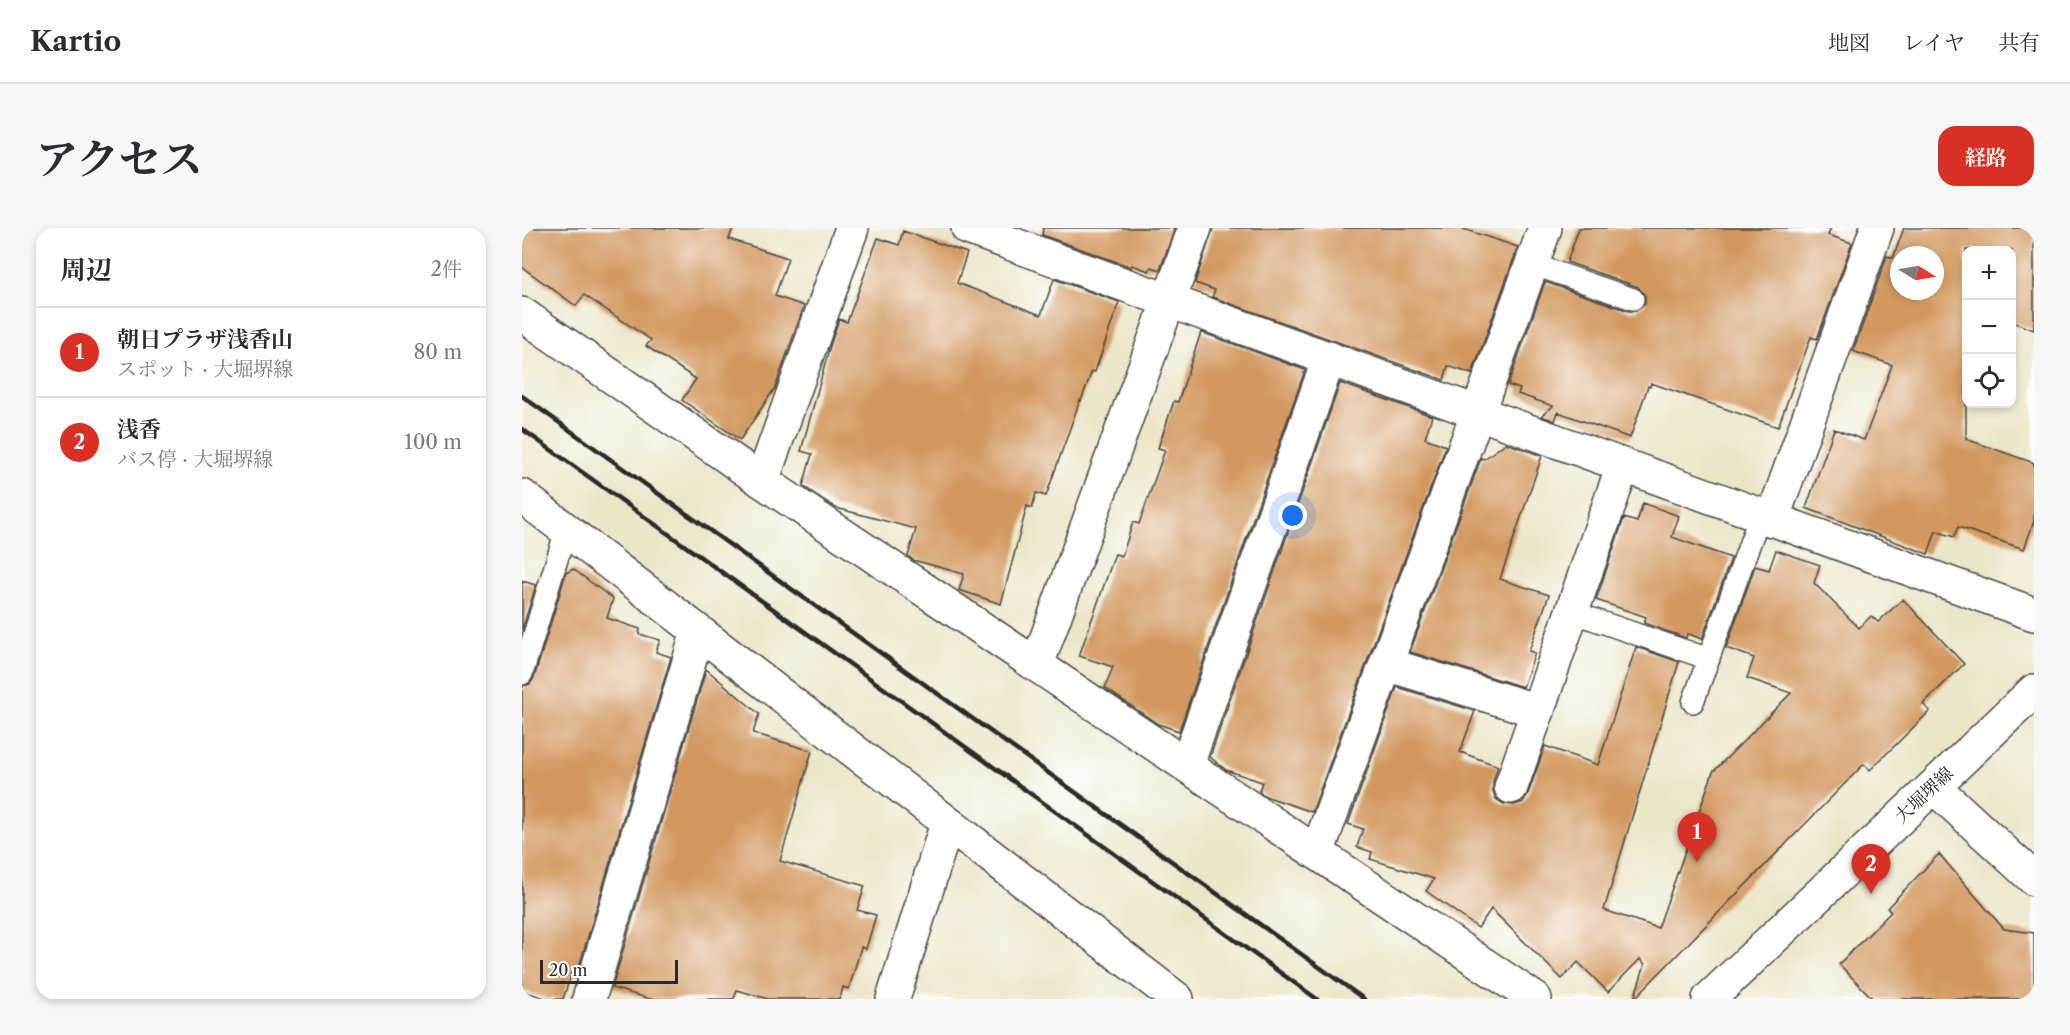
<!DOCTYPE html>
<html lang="ja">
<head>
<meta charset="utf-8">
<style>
	body { margin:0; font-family:"Libre Caslon Text","Noto Serif JP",serif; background:#f7f7f7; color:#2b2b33 }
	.controls { position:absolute; right:18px; top:18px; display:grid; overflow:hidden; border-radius:12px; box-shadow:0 3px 9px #0003 }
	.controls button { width:54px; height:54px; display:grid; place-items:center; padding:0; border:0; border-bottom:2px solid #e1e1e2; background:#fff; color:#2b2b33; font:30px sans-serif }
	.compass { position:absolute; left:1368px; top:18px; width:54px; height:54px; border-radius:50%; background:#fff; box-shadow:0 3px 9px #0003; rotate:101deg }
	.scale { position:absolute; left:18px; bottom:15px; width:138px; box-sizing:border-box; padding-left:6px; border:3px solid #2b2b2b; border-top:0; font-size:16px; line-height:21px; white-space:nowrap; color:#2b2b2b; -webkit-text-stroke:4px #fff; paint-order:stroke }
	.you { position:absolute; left:771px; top:288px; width:21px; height:21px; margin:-15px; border:4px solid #fff; border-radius:50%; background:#1a73e8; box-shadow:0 0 0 9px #1a73e833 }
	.badge { display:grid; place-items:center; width:39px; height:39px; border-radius:50%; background:#d93025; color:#fff; font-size:20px; font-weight:700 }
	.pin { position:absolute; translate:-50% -50px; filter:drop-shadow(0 2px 3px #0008) }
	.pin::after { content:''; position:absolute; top:32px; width:21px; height:18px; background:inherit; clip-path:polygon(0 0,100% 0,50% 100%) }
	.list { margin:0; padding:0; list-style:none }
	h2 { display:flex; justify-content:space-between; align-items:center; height:78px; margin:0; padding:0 24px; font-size:26px }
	h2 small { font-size:20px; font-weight:400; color:#7c7c81 }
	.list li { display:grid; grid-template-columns:39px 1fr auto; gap:18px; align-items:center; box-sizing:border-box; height:90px; padding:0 24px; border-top:2px solid #e1e1e2 }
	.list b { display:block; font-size:22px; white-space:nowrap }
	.list p { margin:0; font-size:20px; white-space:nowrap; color:#7c7c81 }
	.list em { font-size:20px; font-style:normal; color:#7c7c81 }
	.icon { flex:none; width:33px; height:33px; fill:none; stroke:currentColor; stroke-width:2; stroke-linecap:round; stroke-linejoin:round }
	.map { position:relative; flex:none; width:1512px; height:771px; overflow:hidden; border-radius:18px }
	header { display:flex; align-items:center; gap:36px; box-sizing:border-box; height:84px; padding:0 30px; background:#fff; border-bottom:2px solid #e1e1e2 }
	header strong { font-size:28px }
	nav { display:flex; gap:33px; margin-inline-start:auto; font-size:21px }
	.intro { display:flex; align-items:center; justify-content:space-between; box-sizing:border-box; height:144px; padding:0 36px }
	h1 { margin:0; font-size:42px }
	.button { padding:15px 27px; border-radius:18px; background:#d93025; color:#fff; font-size:21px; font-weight:700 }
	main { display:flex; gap:36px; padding:0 36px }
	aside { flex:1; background:#fff; border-radius:18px; box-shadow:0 3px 9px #0003 }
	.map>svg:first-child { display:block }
	.building { fill:#d2985f; fill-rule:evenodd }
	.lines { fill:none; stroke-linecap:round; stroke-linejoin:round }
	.lane-casing { stroke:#484743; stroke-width:24 }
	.street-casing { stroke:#484743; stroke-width:36 }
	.secondary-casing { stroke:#484743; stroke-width:36 }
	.lane { stroke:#fff; stroke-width:21 }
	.street { stroke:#fff; stroke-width:33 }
	.secondary { stroke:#fff; stroke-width:33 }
	.rail { stroke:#2b2b2b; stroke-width:4.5 }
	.labels { text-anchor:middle; stroke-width:5; stroke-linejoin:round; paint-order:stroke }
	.street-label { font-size:18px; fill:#2b2b2b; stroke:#fff }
</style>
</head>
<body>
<header>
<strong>Kartio</strong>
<nav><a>地図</a><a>レイヤ</a><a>共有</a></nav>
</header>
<div class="intro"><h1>アクセス</h1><a class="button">経路</a></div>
<main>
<aside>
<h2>周辺<small>2件</small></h2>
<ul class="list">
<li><span class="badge">1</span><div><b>朝日プラザ浅香山</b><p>スポット · 大堀堺線</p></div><em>80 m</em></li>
<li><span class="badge">2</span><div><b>浅香</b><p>バス停 · 大堀堺線</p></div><em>100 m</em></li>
</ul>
</aside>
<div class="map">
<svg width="1512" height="771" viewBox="0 0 1512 771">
	<rect width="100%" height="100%" fill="#fff"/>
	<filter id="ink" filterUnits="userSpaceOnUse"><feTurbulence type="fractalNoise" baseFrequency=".0167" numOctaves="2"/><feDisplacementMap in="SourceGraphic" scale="12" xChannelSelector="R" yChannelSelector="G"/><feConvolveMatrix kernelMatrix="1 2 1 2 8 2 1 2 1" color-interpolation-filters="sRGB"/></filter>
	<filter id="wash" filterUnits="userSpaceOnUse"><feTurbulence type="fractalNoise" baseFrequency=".008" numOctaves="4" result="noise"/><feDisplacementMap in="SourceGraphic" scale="24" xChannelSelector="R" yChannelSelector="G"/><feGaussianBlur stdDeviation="1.35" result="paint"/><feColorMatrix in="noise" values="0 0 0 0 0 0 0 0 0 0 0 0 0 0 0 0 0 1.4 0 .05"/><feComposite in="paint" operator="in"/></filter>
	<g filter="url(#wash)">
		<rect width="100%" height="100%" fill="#ece6c9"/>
		<g id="blocks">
			<!-- building -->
			<path class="building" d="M0 0H211L207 11 266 30 253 68 282 78 253 160 218 212 160 172 174 151 124 118 129 112 62 67 54 78 0 39Z
				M521 0H653L638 42 629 39 627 43 610 37 609 39 520 7Z
				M691 0H938L996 19 950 146 926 138 922 152 690 69 693 62 673 55Z
				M1057 0H1309L1306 7 1330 15 1295 111 1289 109 1256 199 1129 155 1128 159 1126 158 1108 210 1036 184 1033 193 1019 188 1031 178 996 166 998 161 986 157 1023 54 1107 83H1114L1123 76V68L1116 59 1045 34Z
				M1382 0H1512V102L1490 94V22H1444V211L1512 235V293L1502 321 1436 299 1432 309 1414 303 1406 326 1284 280 1312 201 1342 212 1370 137 1331 123 1365 28 1371 30ZM1377 27H1413V63H1377Z
				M381 3 445 25 435 55 519 87 532 51 597 74 573 144 570 143 559 173 558 172 524 268 514 265 510 280 505 278 479 376 437 362 442 346 391 332 386 328 394 301 314 280 281 258 290 226 279 223 308 118 317 91 325 94 356 10 377 17Z
				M679 104 783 142 657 503 636 496 583 460 591 439 557 428 593 326 600 328 611 294 617 296 643 222 636 220 652 173 656 174Z
				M818 155 910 188 903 210 924 218 790 584 743 568 737 563 740 554 704 542 688 529Z
				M984 215 1020 228 978 351 1027 367 1007 423 1013 425 1001 459 888 424 959 230 962 231Z
				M1121 275 1157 288 1150 309 1209 330 1180 411 1167 406H1165L1164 410 1122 395 1124 389 1074 372 1102 290 1115 294Z
				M1254 322 1298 337 1292 355 1337 400 1349 388 1356 394 1381 371 1442 436 1401 476 1408 483 1348 542 1342 536 1112 771 1123 736 1118 731 1086 764 1056 734 1040 751 969 681 956 700 904 663 912 651 848 631 850 624 835 619 841 601 826 596 875 459 953 483 938 524 976 538 971 553V563L974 571 982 576 992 577 1001 574 1006 566 1023 518 1076 537 1114 419 1157 434 1082 682 1136 700 1191 544 1269 465 1225 450 1232 430 1204 420 1233 338 1247 342Z
				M51 341 91 371 85 390 118 401 117 406 138 412 134 424 149 429 54 749 49 747 41 771H26L0 763V458L8 456 12 450 44 345Z
				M0 353 14 357 0 402Z
				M184 441 237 486 231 505 290 523 258 633 343 658 335 682 354 687 344 721 339 719 327 761 321 759 318 771H246L215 762 212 771H128L90 760Z
				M1417 626 1482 701 1512 705V771H1351L1317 736 1369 684 1365 680Z"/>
		</g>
	</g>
	<g filter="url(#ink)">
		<use href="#blocks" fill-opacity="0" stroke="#484743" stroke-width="1.5"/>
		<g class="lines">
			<!-- lane casing -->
			<g class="lane-casing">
				<path id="lane" d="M1010 36 1111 71
					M1050 384 1187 431
					M0 446 44 302
					M1171 474 1238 287"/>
			</g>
			<!-- street casing -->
			<g class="street-casing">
				<path id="street" d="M446 0 1512 386
					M0 86 240 253 1013 771
					M240 253 330 0
					M0 268 655 771
					M1250 292 1355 0
					M864 436 1016 483
					M515 437 673 0
					M665 537 807 130
					M989 559 1101 237
					M795 625 1023 0
					M67 771 176 403
					M371 771 425 595"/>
			</g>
			<!-- secondary casing -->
			<g class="secondary-casing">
				<path id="secondary" d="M1412 559 1512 651
					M1187 771 1512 463"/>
			</g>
			<!-- lane -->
			<use href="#lane" class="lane"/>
			<!-- street -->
			<use href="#street" class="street"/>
			<!-- secondary -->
			<use href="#secondary" class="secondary"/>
			<!-- rail -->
			<path class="rail" d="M0 168 842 771
				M0 201 795 771"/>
		</g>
	</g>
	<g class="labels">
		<!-- street labels -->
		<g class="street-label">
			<text transform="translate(1402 567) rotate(-43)" y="6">大堀堺線</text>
		</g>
	</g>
</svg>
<div class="controls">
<button>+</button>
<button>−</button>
<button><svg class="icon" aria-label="locate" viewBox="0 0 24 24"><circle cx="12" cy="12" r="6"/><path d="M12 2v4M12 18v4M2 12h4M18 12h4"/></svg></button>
</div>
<svg class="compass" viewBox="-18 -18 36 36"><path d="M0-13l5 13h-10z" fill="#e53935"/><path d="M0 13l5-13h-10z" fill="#7c7c81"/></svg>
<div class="scale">20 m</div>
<div class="you"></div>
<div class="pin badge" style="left:1175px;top:634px">1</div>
<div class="pin badge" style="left:1349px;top:666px">2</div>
</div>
</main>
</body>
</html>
